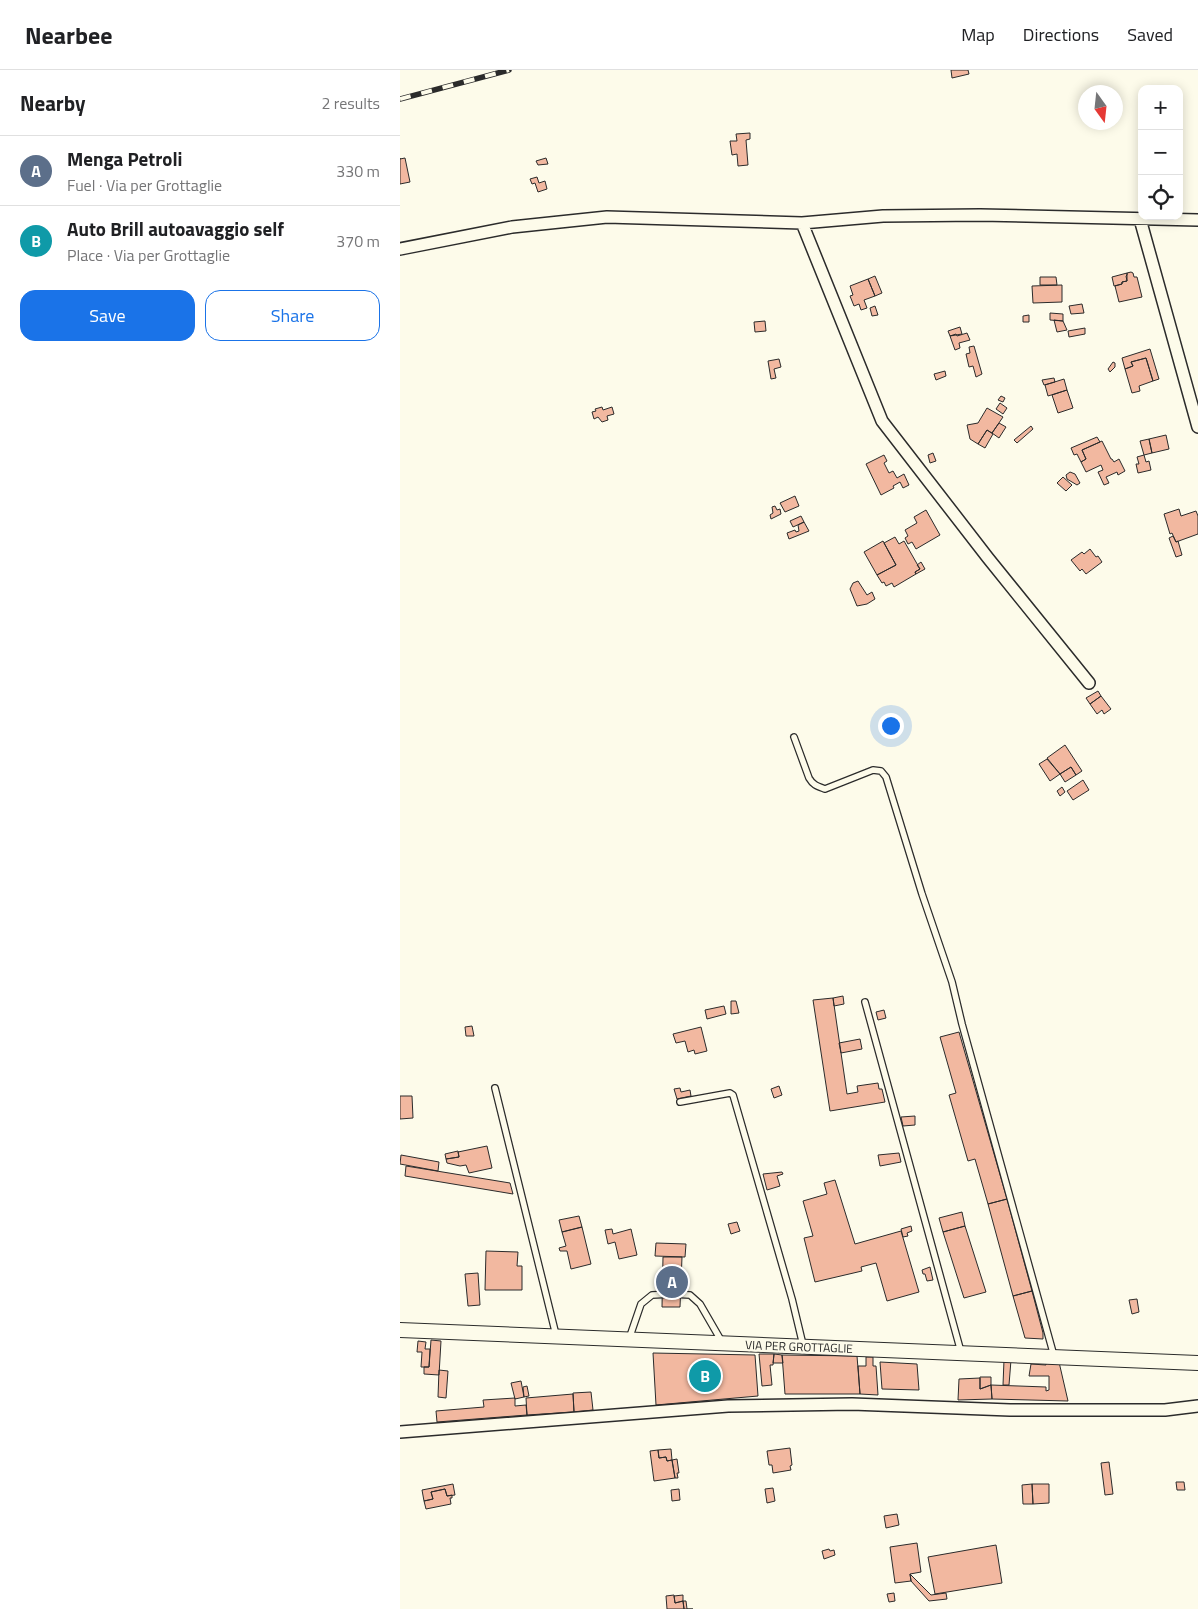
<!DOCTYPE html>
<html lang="en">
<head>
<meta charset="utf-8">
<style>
	body { margin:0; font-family:"Titillium Web",sans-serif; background:#f2f2f2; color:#202124 }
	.controls { position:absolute; right:15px; top:15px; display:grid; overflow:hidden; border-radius:10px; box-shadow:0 2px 12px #0003 }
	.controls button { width:45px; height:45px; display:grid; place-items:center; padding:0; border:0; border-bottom:1px solid #e0e0e0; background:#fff; color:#202124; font:25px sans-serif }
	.compass { position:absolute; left:678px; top:15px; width:45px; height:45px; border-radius:50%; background:#fff; box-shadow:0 2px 12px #0003; rotate:165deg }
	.you { position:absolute; left:490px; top:655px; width:18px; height:18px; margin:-12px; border:4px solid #fff; border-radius:50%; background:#1a73e8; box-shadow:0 0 0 8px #1a73e833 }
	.badge { display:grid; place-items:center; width:32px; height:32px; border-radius:50%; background:#1a73e8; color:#fff; font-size:16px; font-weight:700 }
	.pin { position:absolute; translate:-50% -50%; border:2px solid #fff; box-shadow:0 1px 5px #0006 }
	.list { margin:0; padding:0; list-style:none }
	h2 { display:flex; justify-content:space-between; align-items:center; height:65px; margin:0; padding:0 20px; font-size:21px }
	h2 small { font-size:16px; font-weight:400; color:#757577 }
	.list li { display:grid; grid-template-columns:32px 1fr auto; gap:15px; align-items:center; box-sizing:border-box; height:70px; padding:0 20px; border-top:1px solid #e0e0e0 }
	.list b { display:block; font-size:19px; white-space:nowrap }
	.list p { margin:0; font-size:16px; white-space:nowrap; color:#757577 }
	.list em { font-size:16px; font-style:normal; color:#757577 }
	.actions { display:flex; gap:10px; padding:15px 20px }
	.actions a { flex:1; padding:11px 0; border:1px solid #1a73e8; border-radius:15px; text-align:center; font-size:18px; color:#1a73e8 }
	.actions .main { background:#1a73e8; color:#fff }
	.icon { flex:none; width:28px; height:28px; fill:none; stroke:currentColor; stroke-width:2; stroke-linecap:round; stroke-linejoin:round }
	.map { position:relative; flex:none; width:798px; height:1539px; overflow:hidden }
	header { display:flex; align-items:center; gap:30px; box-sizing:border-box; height:70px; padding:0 25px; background:#fff; border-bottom:1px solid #e0e0e0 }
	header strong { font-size:24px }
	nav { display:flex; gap:28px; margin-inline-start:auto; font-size:18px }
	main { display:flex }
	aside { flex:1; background:#fff }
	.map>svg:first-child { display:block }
	.building { fill:#f2b8a0; stroke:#2b2b2b }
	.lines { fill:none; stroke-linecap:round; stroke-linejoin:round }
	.service-casing { stroke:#2b2b2b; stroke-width:8 }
	.minor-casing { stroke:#2b2b2b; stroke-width:14 }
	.tertiary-casing { stroke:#2b2b2b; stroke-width:16 }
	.service { stroke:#fdfbea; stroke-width:5.5 }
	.minor { stroke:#fdfbea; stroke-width:11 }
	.tertiary { stroke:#fdfbea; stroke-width:14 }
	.rail-casing { stroke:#2b2b2b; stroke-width:5.5 }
	.rail { stroke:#fdfbea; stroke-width:4; stroke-dasharray:11; stroke-linecap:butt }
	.labels { text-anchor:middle; stroke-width:4; stroke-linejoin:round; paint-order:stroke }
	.street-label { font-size:12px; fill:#2b2b2b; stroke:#fdfbea }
</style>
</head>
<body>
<header>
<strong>Nearbee</strong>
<nav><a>Map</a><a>Directions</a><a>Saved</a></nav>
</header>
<main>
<aside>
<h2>Nearby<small>2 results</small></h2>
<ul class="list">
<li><span class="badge" style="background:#5c6f8a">A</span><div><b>Menga Petroli</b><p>Fuel · Via per Grottaglie</p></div><em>330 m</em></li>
<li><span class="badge" style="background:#0f9aa8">B</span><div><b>Auto Brill autoavaggio self</b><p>Place · Via per Grottaglie</p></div><em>370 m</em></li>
</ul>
<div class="actions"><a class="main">Save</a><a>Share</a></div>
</aside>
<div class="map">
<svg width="798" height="1539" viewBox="0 0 798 1539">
	<rect width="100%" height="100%" fill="#fdfbea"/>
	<!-- building -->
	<path class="building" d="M551 0H568L569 4 552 8Z
		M350 63V69L346 70 348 95 338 96 337 84 332 85 330 71H337L336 64Z
		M0 88V89L5 88 10 112 0 114Z
		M146 88 148 94 138 95 136 91Z
		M137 107 139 113 145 111 147 119 138 122 135 113 132 114 130 109Z
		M731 202 733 203 734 207H737L742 227 719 232 715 216 722 214V212L727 211 726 206 727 205V203Z
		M727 203V211L722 212V214L714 216 712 207Z
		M475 206 482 223 475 226 468 209Z
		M640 207H656L657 215H640Z
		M468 209 475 226 464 230 467 238 461 240 459 234 454 236 450 226 453 225 450 216Z
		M662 215V232L633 233 632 216Z
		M682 234 684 243 671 244 669 236Z
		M475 236 478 245 472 246 470 238Z
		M650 243 663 244V251L650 250Z
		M629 245V252H623V246Z
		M654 250 663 251 667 260 657 262Z
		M365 251 366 261 355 262 354 252Z
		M560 257 562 264 550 266 548 261Z
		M685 258V264L669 267 668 261Z
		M567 263 570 270 559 273 560 278 555 280 550 266 556 264 557 266Z
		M574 276 582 304 576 307 573 296 569 297 566 284 570 283 569 277Z
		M750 279 759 309 753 311 746 288 731 292 733 296 725 299 722 288Z
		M746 288 753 311 739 316 740 321 732 323 725 299 733 296 731 292Z
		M379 289 381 297 374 299 376 308 371 309 368 291Z
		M713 292 715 293V297L710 302 708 299Z
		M545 301 546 306 536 310 534 304Z
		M654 308 655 312 644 315 642 310Z
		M664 309 667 320 648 326 645 315Z
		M667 320 673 338 658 343 652 325Z
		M601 326 605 328 603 332 598 330Z
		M600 333 607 338 603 344 596 339Z
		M202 337 203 340 212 337 214 344 207 346 208 350 202 352 198 347 194 349 192 342 196 341 195 339Z
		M587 338 603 347 592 363 587 360 578 374 570 369 567 355 578 353Z
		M599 353 606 357 599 368 592 363Z
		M631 356 633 359 617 373 614 370Z
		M587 360 593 364 585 378 578 374Z
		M766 365 769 379 752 383 749 369Z
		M697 367 700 372 682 380 686 389 681 392 677 384 674 385 671 378Z
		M749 369 752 383 744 385 740 371Z
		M702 371 711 389H712L714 392 719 389 725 401 718 405 717 402 706 407 709 413 704 415 698 402 703 400 701 395 686 402 681 392 686 389 682 380Z
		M533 383 536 391 530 393 528 385Z
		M484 385 487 391 484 393 489 403 493 401 497 408 504 404 509 415 503 418 500 412 493 416 494 418 481 425 466 394Z
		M744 385 746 392 749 391 751 400 738 403 736 394H739L737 387Z
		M670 402 675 404 680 413 677 415 667 409 666 405Z
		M663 407 672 415 666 421 657 413Z
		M395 426 399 436 385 442 380 433Z
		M375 436 377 440 380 439 381 444 371 449 370 445 373 443 372 437Z
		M779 439 781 446 796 441 798 446V464L776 472 772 463 770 464 764 444Z
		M526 440 540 465 516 479 512 472 508 474 505 468 508 466 505 460 517 453 514 447Z
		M401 446 404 452 393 457 390 451Z
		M404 452 409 461 389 469 387 463 395 460 396 462 399 461 398 455Z
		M773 466 776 472 778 471 782 485 776 487 769 468Z
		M495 467 499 474 504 471 520 499 515 502 516 504 494 517 492 513 486 516 484 512 482 513 477 505 496 495 484 473Z
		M483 471 496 495 477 505 464 482Z
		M690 479 696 487 698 486 702 492 686 504 682 499 680 501 671 490 682 482 684 484Z
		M521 492 525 499 516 504 515 502 520 499 517 495Z
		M458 511 467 525 472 522 475 529 467 534 457 536 450 519 453 513Z
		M698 621 701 626 690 634 686 628Z
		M701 626 711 639 704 644 702 640 697 644 690 634Z
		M665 675 682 701 676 705 671 697 660 704 647 688Z
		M647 689 660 704 650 711 639 694Z
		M671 697 676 705 665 712 660 704Z
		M683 710 689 720 673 730 667 721Z
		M662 717 665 722 660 726 657 721Z
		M443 926 444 934 434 936 433 928Z
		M433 928 447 1024 458 1022 457 1016 478 1013 479 1019H482L485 1032 430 1041 413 930Z
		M331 931H336L339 943 331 944Z
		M324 936 326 944 307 949 305 940Z
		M484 940 486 948 478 950 476 942Z
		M72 956 74 966H66L65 957Z
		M301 957 307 981 295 984 294 980 288 982 285 971 276 973 273 964Z
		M559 962 607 1129 588 1134 575 1089 568 1091 549 1025 556 1023 540 967Z
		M460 969 462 979 441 983 439 973Z
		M379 1016 382 1025 374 1028 371 1019Z
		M280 1018 281 1022 290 1020 291 1026 277 1029 274 1019Z
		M0 1026H12L13 1048 0 1049Z
		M515 1046V1055L503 1056 501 1047Z
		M87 1076 92 1098 69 1103 66 1095 60 1096 47 1093 46 1089 59 1087 58 1082Z
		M58 1081 59 1087 46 1089 45 1084Z
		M499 1083 501 1092 480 1096 478 1085Z
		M1 1085 39 1092 38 1101 0 1094Z
		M6 1096 110 1113 113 1124 5 1106Z
		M382 1102 383 1104 377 1106 380 1116 367 1120 363 1104Z
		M435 1110 455 1174 501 1161 519 1222 487 1231 476 1193 461 1197 462 1201 415 1212 404 1168 413 1166 403 1131 427 1124 424 1113Z
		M607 1129 632 1221 613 1226 588 1134Z
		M562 1142 565 1156 543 1162 539 1148Z
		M179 1146 182 1157 162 1162 159 1150Z
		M337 1152 340 1161 331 1164 328 1154Z
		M511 1156 512 1161 507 1163 508 1166 503 1167 501 1159Z
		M565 1156 586 1222 564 1228 543 1162Z
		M182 1157 191 1194 171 1199 167 1181H160L159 1178 166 1176 162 1162Z
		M212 1159 213 1164 231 1159 237 1185 219 1189 215 1172 208 1174 205 1160Z
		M256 1173 286 1174 285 1187 255 1186Z
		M86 1181 118 1182 117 1196H122V1220H85Z
		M263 1187H282L280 1237H262Z
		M530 1197 533 1210 527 1211 525 1204H523L522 1200Z
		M78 1203 80 1235 68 1236 65 1204Z
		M632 1221 643 1263V1269L625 1268 613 1226Z
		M737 1229 739 1242 732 1244 729 1230Z
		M31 1270 41 1271 39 1305 24 1304V1297H29Z
		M18 1271 26 1272 25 1279H30L29 1297H21L22 1282H17Z
		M253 1283 355 1285 358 1326 256 1335Z
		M359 1284H374L373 1295H370L372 1315 362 1316Z
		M374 1284 382 1285 383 1293H373Z
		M382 1285 457 1286 460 1324H385Z
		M466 1287H473V1296H476L478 1325 460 1324 458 1296H466Z
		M604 1290H611L609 1315H603Z
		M646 1291 659 1292 668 1331 592 1329 591 1315 646 1317V1321L649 1320V1306H629L631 1294 646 1295Z
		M480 1292 517 1294 519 1320 482 1319Z
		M39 1300 48 1301 46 1328 38 1327Z
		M580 1307H591V1315L580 1319Z
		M580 1308V1319L591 1315 592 1329 558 1330 559 1309Z
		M121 1311 124 1327 115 1329 111 1313Z
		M127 1316 129 1326 124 1327 123 1317Z
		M191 1322 193 1340 174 1342 173 1323Z
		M173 1324 174 1342 127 1345 126 1328Z
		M115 1328V1336L126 1335 127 1345 37 1352 36 1341 84 1337 83 1330Z
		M390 1378 392 1395 390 1396 391 1400 373 1403 372 1395H369L367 1381Z
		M271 1379 272 1390 267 1391 266 1387 259 1388 258 1380Z
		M258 1380 259 1388 266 1387 267 1391 272 1390 275 1408 254 1411 250 1381Z
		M277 1389 279 1403H277L278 1408H275L272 1390Z
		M709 1392 713 1424 705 1425 701 1393Z
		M776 1412H784L785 1420H777Z
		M53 1414 55 1425 47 1426 45 1419 31 1422 33 1429 24 1431 22 1420Z
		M632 1414H649V1433L633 1434Z
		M632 1414 633 1434H623L622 1415Z
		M373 1418 375 1431 367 1433 365 1419Z
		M45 1419 47 1426 52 1425V1428H50L51 1434 26 1439 24 1431 33 1429 31 1422Z
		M279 1419 280 1430 272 1431 271 1420Z
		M497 1444 499 1455 486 1458 484 1446Z
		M517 1473 521 1502 510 1504 511 1511 495 1513 490 1477Z
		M596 1475 602 1513 535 1524 528 1487Z
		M429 1479 430 1481 434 1480 435 1485 424 1489 422 1481Z
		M510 1504 531 1525 546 1523 547 1529 529 1531 511 1511Z
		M494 1523 495 1531 489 1532 487 1524Z
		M274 1525 275 1533 283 1531 284 1539H267L266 1526Z
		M283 1525V1531L275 1533 274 1526Z
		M283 1531H286L287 1539H293H284Z"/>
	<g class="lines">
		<!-- service casing -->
		<g class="service-casing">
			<path id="service" d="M394 667 409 708C413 715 417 716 425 719L473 700 481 701 486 707 522 824 552 912 562 954 654 1286
				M465 932 561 1282
				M95 1018 156 1265
				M280 1032 330 1023 333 1025 392 1229 403 1275
				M229 1269 241 1234 252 1225 272 1224 290 1225 300 1234 322 1272"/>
		</g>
		<!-- minor casing -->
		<g class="minor-casing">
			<path id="minor" d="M740 149 798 357
				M402 153 482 351 588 488 689 613
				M0 179 112 157 207 147 402 153 483 146 580 145 798 150
				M0 1362 328 1336 452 1334 610 1340H765L798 1336"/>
		</g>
		<!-- tertiary casing -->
		<g class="tertiary-casing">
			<path id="tertiary" d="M0 1260 798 1293"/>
		</g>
		<!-- service -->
		<use href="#service" class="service"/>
		<!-- minor -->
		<use href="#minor" class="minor"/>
		<!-- tertiary -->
		<use href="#tertiary" class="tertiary"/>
		<!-- rail casing -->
		<g class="rail-casing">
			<path id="rail" d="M0 29 109 0"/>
		</g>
		<!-- rail -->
		<use href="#rail" class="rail"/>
	</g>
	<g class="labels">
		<!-- street labels -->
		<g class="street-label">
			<text transform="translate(399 1277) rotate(2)" y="4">VIA PER GROTTAGLIE</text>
		</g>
	</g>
</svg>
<div class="controls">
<button>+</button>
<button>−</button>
<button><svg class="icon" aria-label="locate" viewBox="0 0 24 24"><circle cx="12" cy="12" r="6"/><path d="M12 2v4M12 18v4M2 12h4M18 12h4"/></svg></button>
</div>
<svg class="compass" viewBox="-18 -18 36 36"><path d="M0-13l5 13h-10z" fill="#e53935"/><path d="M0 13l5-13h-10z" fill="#757577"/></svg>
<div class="you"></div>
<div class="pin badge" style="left:272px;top:1212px;background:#5c6f8a">A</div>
<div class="pin badge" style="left:305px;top:1306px;background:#0f9aa8">B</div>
</div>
</main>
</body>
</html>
